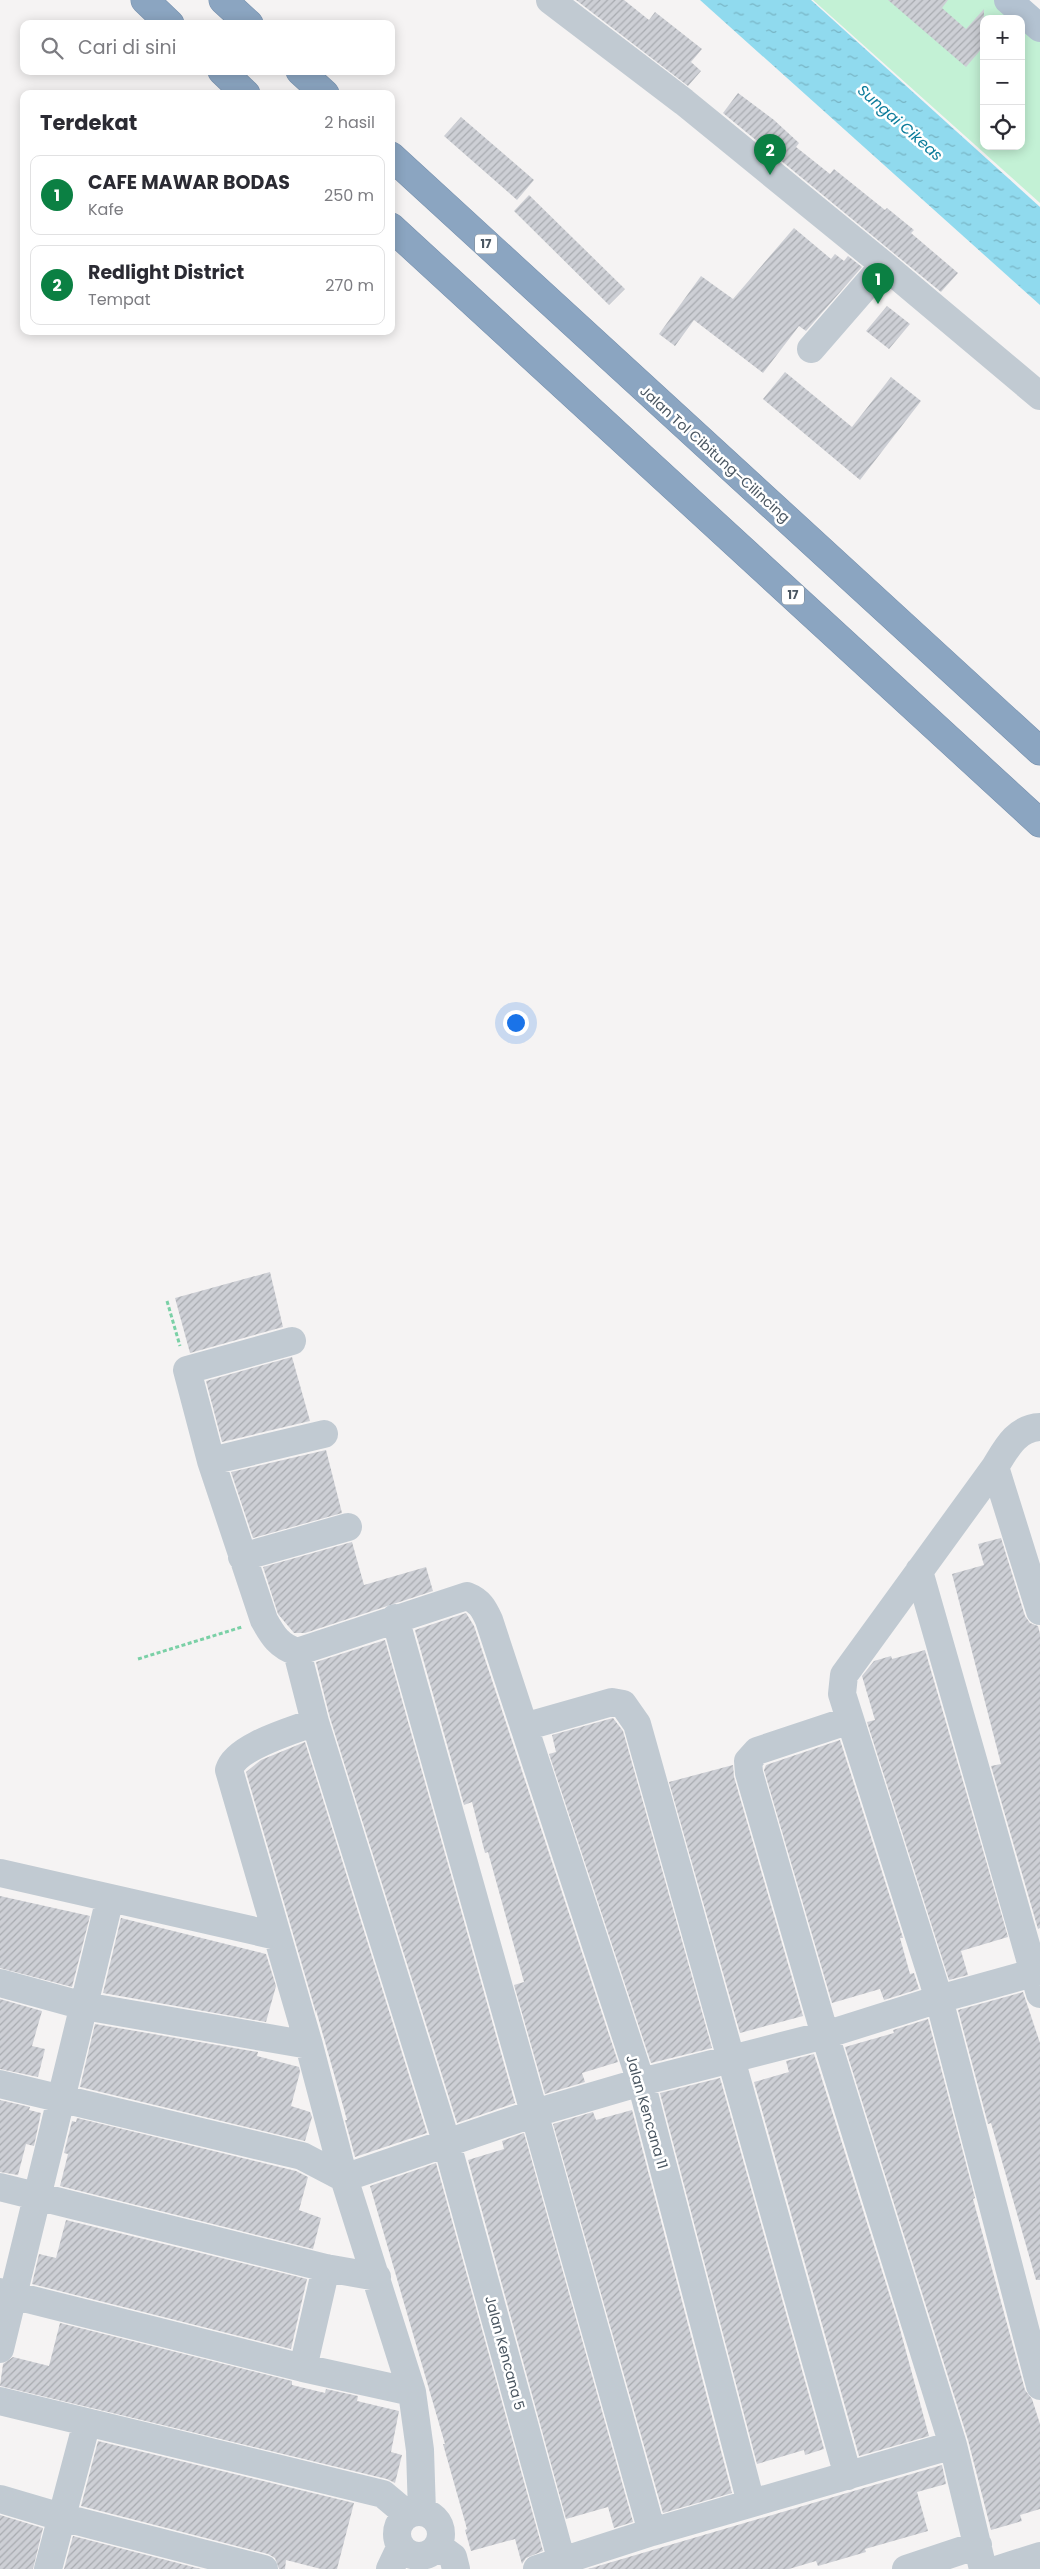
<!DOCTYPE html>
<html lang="id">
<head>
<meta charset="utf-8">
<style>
	body { margin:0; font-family:Poppins,sans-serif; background:#f2f2f3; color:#2b2b33 }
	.controls { position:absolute; right:15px; top:15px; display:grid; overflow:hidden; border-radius:10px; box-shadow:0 2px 12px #0003 }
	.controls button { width:45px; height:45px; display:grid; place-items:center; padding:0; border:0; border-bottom:1px solid #e1e1e2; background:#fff; color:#2b2b33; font:25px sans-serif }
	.you { position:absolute; left:515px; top:1022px; width:18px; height:18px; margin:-12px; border:4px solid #fff; border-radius:50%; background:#1a73e8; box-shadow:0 0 0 8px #1a73e833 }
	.badge { display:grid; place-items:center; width:32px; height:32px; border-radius:50%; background:#0b8043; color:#fff; font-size:16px; font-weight:700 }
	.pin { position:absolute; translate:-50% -41px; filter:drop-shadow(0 1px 2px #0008) }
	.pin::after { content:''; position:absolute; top:26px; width:18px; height:15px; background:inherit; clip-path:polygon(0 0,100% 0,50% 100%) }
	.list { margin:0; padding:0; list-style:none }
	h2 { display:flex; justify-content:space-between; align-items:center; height:65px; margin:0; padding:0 20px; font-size:21px }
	h2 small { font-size:16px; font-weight:400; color:#7c7c81 }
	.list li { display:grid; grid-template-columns:32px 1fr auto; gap:15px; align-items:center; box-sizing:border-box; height:80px; margin:0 10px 10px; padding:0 10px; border:1px solid #e1e1e2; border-radius:10px }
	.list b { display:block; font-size:19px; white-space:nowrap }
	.list p { margin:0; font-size:16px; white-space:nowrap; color:#7c7c81 }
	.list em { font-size:16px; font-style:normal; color:#7c7c81 }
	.icon { flex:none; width:28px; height:28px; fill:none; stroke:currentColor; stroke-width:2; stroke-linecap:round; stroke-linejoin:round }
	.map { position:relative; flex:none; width:1040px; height:2569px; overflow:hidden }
	.search { position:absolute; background:#fff; box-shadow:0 2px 12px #0003; left:20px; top:20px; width:375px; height:55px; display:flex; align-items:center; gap:12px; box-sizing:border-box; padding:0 18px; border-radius:10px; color:#7c7c81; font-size:19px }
	.panel { position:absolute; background:#fff; box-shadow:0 2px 12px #0003; left:20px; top:90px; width:375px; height:245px; border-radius:10px }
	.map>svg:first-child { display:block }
	.green { fill:#c3f1d5; fill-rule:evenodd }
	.water { fill:url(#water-ripples) }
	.building { fill:url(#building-hatch) }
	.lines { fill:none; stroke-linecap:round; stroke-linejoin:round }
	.highway-casing { stroke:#7690ad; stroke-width:29 }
	.path { stroke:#7ad0a6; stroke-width:3; stroke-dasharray:4 2.5; stroke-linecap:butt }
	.minor { stroke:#c1cad2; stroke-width:28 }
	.major { stroke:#b3c2d1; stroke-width:28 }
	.highway { stroke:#8ba5c1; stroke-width:28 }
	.labels { text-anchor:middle; stroke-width:5; stroke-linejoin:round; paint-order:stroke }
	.shield { fill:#fff; stroke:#808990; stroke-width:1 }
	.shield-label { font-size:12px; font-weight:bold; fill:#4a5661 }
	.street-label { font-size:14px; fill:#4a5661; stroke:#fff }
	.water-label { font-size:15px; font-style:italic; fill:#0c7c9b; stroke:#fff }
</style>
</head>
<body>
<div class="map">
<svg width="1040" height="2569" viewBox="0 0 1040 2569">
	<defs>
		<pattern id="water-ripples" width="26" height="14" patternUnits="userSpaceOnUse" patternTransform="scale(1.25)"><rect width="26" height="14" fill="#90daee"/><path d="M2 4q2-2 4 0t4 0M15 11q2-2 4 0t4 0" fill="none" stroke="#78b4c4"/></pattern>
		<pattern id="building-hatch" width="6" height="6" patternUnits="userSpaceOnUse" patternTransform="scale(1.25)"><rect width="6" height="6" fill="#cdcfd5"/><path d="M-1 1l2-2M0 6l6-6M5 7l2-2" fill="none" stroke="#a8abb0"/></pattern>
	</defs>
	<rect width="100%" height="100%" fill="#f5f3f3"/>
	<!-- green -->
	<path class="green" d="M813 0H1015L1040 22V203ZM984 19H1021V146H984Z"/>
	<!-- water -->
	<path class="water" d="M700 0H811L1040 207V305Z"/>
	<!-- building -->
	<path class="building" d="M576 0H624L649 20 655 12 702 49 691 62 701 71 688 86Z
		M888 0H948L942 8 966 29 984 9V46L966 67Z
		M738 93 774 120 799 143 796 147 830 174 834 169 885 210 887 208 914 230 911 233 958 273 941 292 723 113Z
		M461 117 534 180 517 200 444 136Z
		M529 195 625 289 609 305 514 211Z
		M794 228 831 259 835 254 844 261 848 256 862 267 806 331 799 326 763 373 694 320 675 346 659 334 701 276 733 299Z
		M887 306 910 324 889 349 866 331Z
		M785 372 852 427 891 377 921 401 860 480 763 399Z
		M270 1272 283 1327 190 1353 175 1298Z
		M292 1357 310 1421 222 1442 206 1381Z
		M326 1450 342 1513 253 1538 231 1472Z
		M1001 1538 1025 1616 1030 1623 1038 1626 1040 1634V1928L1038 1929 991 1766 1001 1764 952 1574 984 1565 978 1544Z
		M352 1542 364 1585 426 1567 433 1591 305 1633H294L278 1614 263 1567Z
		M466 1613 474 1626 618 2062 582 2073 585 2082 545 2094 514 1985 524 1982 488 1852 485 1853 472 1802 464 1805 415 1630Z
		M385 1640 515 2103 457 2123 330 1718 316 1662Z
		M925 1650 1008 1937 961 1951 968 1975 949 1980 867 1722 875 1720 862 1676 874 1661 891 1656 892 1659Z
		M613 1718 623 1731 712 2048 651 2063 549 1754 556 1752 552 1735Z
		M840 1740 903 1938H900L910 1974 914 1973 919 1989 884 2000 880 1989 832 2003 764 1770 766 1765Z
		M305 1742 427 2133 355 2157 345 2120H347L316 2010V2013L246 1772 261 1760Z
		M733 1765 734 1777 803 2016 740 2033 669 1782Z
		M0 1896 90 1916 72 1987 0 1968Z
		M121 1918 266 1954 276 1986 266 2022 103 1993Z
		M1023 1992 1040 2043V2280H1036L991 2123 988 2124 958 2010Z
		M0 1999 42 2011 32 2046 45 2049 38 2077 0 2069Z
		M928 2019 975 2198 973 2199 1025 2390 1032 2399 1040 2424V2509L1020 2515 1022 2521 991 2530 968 2440 845 2047 894 2033 893 2030Z
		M95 2024 258 2052 257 2056 299 2067 300 2072 291 2106 310 2112 312 2117 305 2141 80 2087Z
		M814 2054 898 2322 929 2436 859 2456 754 2082 789 2072 786 2061Z
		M720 2078 824 2449 805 2455 804 2450 757 2464 660 2093Z
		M0 2100 30 2107 29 2110 41 2113 34 2146 26 2144 18 2175 0 2172Z
		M632 2110 732 2493 663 2513 553 2124 593 2112 596 2120Z
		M77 2118 296 2171 308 2177 299 2210 321 2218 313 2249 60 2186 68 2154 64 2153 72 2121 76 2122Z
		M524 2133 633 2522 614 2528 608 2507 566 2519 468 2160 504 2149 502 2141Z
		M436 2163 543 2551 526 2558 522 2564 515 2539 471 2551 465 2530 467 2529 443 2444H445L370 2186Z
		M66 2220 307 2279 291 2349 32 2284 39 2254 56 2258Z
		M60 2323 292 2381V2385L325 2393 326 2389 358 2396 357 2401 399 2411 391 2452 402 2455 395 2483 387 2479 0 2386 3 2364 13 2357 49 2366Z
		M98 2441 354 2503 337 2569H321L286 2560 285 2569H279L275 2558 268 2554 81 2506Z
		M942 2465 946 2484 917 2492 928 2531 865 2549 866 2552 849 2557 818 2566 816 2561 789 2569H588Z
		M0 2515 43 2528 33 2569H0Z
		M73 2536 201 2569H64Z"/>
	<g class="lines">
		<!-- highway casing -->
		<g class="highway-casing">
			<path id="highway" d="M145 0 170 24
				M223 0 249 24
				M222 71 246 94
				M300 71 325 94
				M391 156 1040 751
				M391 227 1040 823"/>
		</g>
		<!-- path -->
		<path class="path" d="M167 1301 180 1346
			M138 1659 242 1627"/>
		<!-- minor -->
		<path class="minor" d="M550 0 684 102 884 265 1040 396
			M811 349 884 265
			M292 1341 187 1370 211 1461 264 1620C273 1636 279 1646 297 1652L467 1596C480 1601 484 1609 489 1620L641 2082 751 2503
			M1040 1427C1016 1428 1006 1449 995 1467L844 1675 842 1694 939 1999 1040 2386
			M211 1461 324 1434
			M995 1467 1040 1611
			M242 1557 348 1527
			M919 1571 1040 1994
			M395 1618 652 2532
			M297 1652 315 1722 447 2144 562 2562
			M850 1720 757 1751 748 1761 749 1773 825 2035 953 2445 983 2569
			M315 1722C292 1731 236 1746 229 1770L309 2045 344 2178 412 2392 420 2450 422 2512
			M524 1727 612 1702 623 1704 637 1724 848 2476
			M0 1873 277 1936
			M0 1983 84 2006 309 2045
			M0 2084 302 2156 344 2178 535 2113 641 2082 825 2035 939 1999 1040 1971
			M0 2187 326 2268 377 2277
			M0 2292 303 2368 412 2392
			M0 2349 110 1898
			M303 2368 326 2268
			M0 2401 383 2494 408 2515
			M0 2499 61 2517 264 2569
			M397 2534a22 22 0 1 1 44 0a22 22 0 1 1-44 0Z
			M438 2546 453 2557 456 2569
			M48 2569 87 2422
			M390 2569 400 2548
			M537 2569 652 2532 953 2445
			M906 2569 978 2545
			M999 2569 1040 2556"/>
		<!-- major -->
		<path class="major" d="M1008 0 1040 28"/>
		<!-- highway -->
		<use href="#highway" class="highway"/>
	</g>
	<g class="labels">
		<!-- shield labels -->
		<g class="shield">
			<rect x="475" y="234.5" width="22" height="19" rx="4"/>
			<rect x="782" y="585.5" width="22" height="19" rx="4"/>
		</g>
		<g class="shield-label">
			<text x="486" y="248">17</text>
			<text x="793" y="599">17</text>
		</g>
		<!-- street labels -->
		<g class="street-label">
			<text transform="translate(715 454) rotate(42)" y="5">Jalan Tol Cibitung–Cilincing</text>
			<text transform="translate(647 2112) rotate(74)" y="5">Jalan Kencana 11</text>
			<text transform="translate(505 2353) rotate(75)" y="5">Jalan Kencana 5</text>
		</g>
		<!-- water labels -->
		<g class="water-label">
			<text transform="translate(900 123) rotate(41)" y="5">Sungai Cikeas</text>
		</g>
	</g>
</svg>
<div class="controls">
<button>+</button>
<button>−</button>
<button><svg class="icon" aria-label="locate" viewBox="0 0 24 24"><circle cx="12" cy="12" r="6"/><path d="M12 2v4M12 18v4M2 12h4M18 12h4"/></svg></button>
</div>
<div class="you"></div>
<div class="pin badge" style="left:878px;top:304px">1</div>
<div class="pin badge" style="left:770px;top:175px">2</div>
<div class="search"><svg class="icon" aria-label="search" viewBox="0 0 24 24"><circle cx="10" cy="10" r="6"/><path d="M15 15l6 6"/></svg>Cari di sini</div>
<section class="panel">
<h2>Terdekat<small>2 hasil</small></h2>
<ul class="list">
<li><span class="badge">1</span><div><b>CAFE MAWAR BODAS</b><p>Kafe</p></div><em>250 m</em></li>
<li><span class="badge">2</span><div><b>Redlight District</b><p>Tempat</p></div><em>270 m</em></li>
</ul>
</section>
</div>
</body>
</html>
